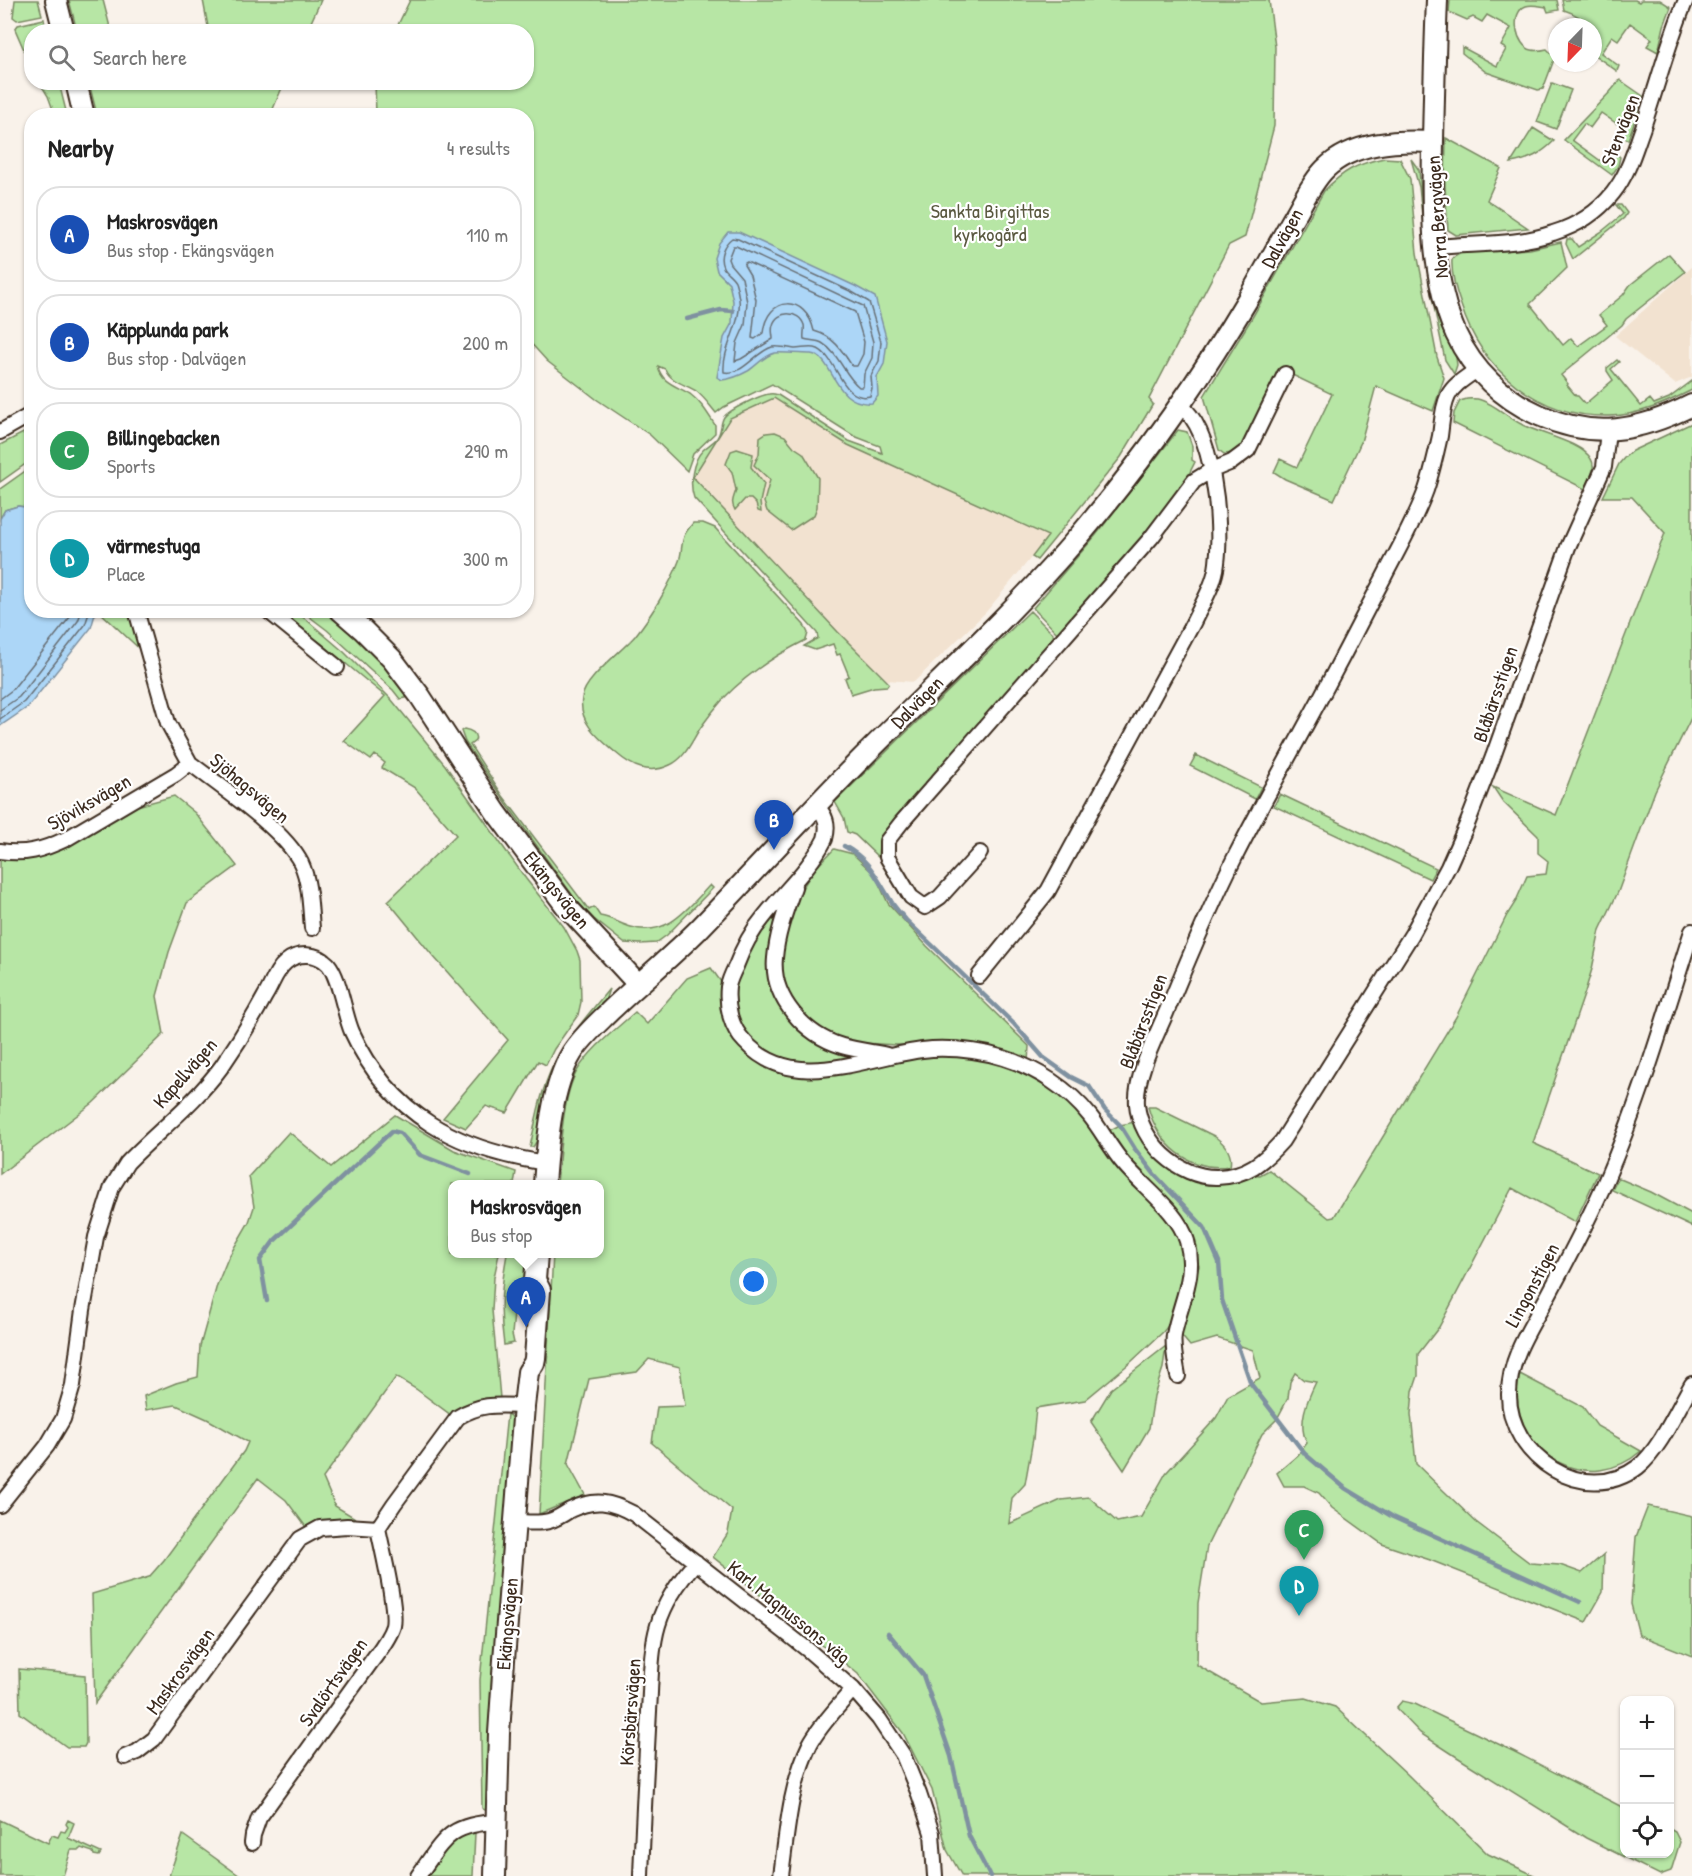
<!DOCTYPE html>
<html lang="en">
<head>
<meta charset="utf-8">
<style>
	body { margin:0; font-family:"Patrick Hand",sans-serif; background:#f6f6f6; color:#222 }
	.controls { position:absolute; right:18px; bottom:18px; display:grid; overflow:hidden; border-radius:12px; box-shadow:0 2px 4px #0004 }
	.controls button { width:54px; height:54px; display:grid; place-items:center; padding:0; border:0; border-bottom:2px solid #e0e0e0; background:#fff; color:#222; font:30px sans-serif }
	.compass { position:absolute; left:1548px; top:18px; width:54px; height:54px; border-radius:50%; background:#fff; box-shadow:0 2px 4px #0004; rotate:203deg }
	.you { position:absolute; left:754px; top:1282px; width:21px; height:21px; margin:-15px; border:4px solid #fff; border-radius:50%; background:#1a73e8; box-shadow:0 0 0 9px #1a73e833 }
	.badge { display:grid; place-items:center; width:39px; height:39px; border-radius:50%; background:#1f6fb2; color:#fff; font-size:20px; font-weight:700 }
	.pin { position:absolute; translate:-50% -50px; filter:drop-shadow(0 2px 3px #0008) }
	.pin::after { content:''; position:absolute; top:32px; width:21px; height:18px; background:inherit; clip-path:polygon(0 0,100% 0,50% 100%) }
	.popup { position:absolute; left:448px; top:1180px; width:156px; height:78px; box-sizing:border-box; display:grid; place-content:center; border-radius:12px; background:#fff; filter:drop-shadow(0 2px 4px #0005); font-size:20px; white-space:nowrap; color:#767676 }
	.popup b { font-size:22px; color:#222 }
	.popup::after { content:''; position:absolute; left:50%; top:100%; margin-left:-12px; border:12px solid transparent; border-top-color:#fff }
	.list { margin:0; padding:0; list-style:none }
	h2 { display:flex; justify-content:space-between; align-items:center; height:78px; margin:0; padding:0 24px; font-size:26px }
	h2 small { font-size:20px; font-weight:400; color:#767676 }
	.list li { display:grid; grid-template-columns:39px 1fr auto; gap:18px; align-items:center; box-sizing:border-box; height:96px; margin:0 12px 12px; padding:0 12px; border:2px solid #e0e0e0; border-radius:24px }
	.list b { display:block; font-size:22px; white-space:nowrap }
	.list p { margin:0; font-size:20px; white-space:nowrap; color:#767676 }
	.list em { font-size:20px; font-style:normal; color:#767676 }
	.icon { flex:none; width:33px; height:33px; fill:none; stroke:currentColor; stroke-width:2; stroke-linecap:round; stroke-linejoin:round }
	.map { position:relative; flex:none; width:1692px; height:1876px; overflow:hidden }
	.search { position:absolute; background:#fff; box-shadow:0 2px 4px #0004; left:24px; top:24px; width:510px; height:66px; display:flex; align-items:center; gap:15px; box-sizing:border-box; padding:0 21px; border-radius:24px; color:#767676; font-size:22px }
	.panel { position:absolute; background:#fff; box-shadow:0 2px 4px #0004; left:24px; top:108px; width:510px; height:510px; border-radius:24px }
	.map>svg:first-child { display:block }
	.built { fill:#f2e2d0 }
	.green { fill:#b7e6a5; stroke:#798862; stroke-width:1.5 }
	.water { fill:#acd6f7; stroke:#7f91a0; stroke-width:1.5 }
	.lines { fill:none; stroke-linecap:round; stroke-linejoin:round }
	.shore { stroke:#686f75; stroke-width:1.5 }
	.stream { stroke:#7f91a0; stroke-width:4.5 }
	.street-casing { stroke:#3b2a1e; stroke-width:18 }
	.secondary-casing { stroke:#3b2a1e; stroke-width:24 }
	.street { stroke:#fff; stroke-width:14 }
	.secondary { stroke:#fff; stroke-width:20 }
	.labels { text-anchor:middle; stroke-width:4.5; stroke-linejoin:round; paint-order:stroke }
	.street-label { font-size:20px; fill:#3b2a1e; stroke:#fff }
	.park-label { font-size:20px; fill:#5a5940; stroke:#fff }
</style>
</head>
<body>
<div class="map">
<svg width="1692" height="1876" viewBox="0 0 1692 1876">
	<rect width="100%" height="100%" fill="#f9f2ea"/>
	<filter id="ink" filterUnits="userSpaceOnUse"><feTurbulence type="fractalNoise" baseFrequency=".0167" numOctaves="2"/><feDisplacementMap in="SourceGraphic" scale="12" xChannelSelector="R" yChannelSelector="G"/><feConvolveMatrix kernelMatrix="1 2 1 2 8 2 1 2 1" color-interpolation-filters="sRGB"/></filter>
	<g filter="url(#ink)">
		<!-- built -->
		<path class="built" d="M1692 267V377L1675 384 1615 336Z
			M774 397 848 445 1049 536 986 612 914 682 887 680 838 632 693 477 730 418Z"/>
		<!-- green -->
		<path class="green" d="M15 0H38L42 15 17 20 13 17Z
			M69 0H103L111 31H77Z
			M203 0H321L307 31 209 32Z
			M410 0H1269L1275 47 1274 126 1245 237 1229 245 1149 399 1153 404 1121 457 1037 560 1032 557 1048 536 848 445 774 398 730 418 693 477 838 632 889 683 887 686 874 687 851 694 845 678 849 676 840 654 837 655 833 644 815 650 804 646 818 638 817 633 694 498C689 484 692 461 703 450 707 446 713 443 717 438 722 431 720 423 724 417 729 410 760 395 769 394 774 393 774 394 778 395L849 441 882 453 880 446 854 436 772 384 724 407 716 413C710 406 704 397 696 391 685 384 671 382 665 369L658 366C661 383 677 386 690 394 701 402 708 414 715 425V433L693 454 687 471 650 435 596 399 547 361 527 339 526 116 376 115 375 83 526 82V32L395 31Z
			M1450 0H1557L1559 10 1548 12 1546 7C1540 6 1532 4 1526 6 1509 12 1516 47 1532 50 1536 51 1543 50 1547 49L1555 57 1543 89 1538 90 1486 72 1462 53V47L1497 66 1506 49 1501 46 1511 28 1487 15 1482 22 1473 17 1467 20 1449 12Z
			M1562 0H1635L1639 2 1641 0H1660L1671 7 1664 26 1658 52 1647 46 1652 39 1630 23 1618 40 1612 36 1601 53 1619 66 1617 71 1593 54V27H1588C1583 18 1574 13 1564 10Z
			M44 19 46 31 32 32 31 66 15 29 18 25Z
			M1620 80 1643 96 1628 140 1619 133 1623 128 1601 113 1590 128 1584 124 1572 140 1605 164 1614 152 1620 157 1618 166 1612 175 1564 140 1610 92Z
			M40 83H59L67 115H55L48 96Z
			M89 83V82L284 83 270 116 97 115Z
			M1552 83 1571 90 1556 129 1537 122Z
			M1533 128 1554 141C1541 154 1529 160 1511 163Z
			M1446 138 1501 168 1487 200 1528 228 1456 235 1448 230 1445 186Z
			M1384 158 1400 159 1410 179 1417 253 1437 357 1444 378 1433 411 1376 386 1361 442 1334 500 1285 479 1274 472 1280 459 1297 467 1332 394 1280 369 1243 446 1235 453 1224 454 1219 450 1204 396 1253 316 1324 191C1343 171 1356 164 1384 158Z
			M1411 159 1419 170 1424 224 1456 358 1457 365 1454 374 1445 360 1429 283 1419 187Z
			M1616 205H1621L1627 213 1624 218 1573 259 1566 244 1567 239H1572L1578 247 1601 232 1623 214Z
			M1561 242 1567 268 1530 304 1563 345 1571 338 1578 346 1607 325 1599 315 1623 295 1630 285 1669 254 1685 272 1626 319 1622 325 1561 375 1568 384 1567 385 1576 396H1578L1585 404 1613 380 1607 371V368L1617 360 1619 362 1611 369 1641 406 1650 399 1654 404 1669 398 1692 381V390C1666 403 1640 415 1610 416 1539 418 1481 370 1461 305 1456 291 1451 275 1452 260L1454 257 1461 253 1530 249Z
			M1467 399C1472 399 1476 398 1481 400 1496 405 1507 417 1521 424 1539 434 1582 442 1591 459 1597 468 1589 480 1585 489L1453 423 1454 413 1460 401Z
			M1692 423V716L1655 791 1618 892 1600 930 1592 969 1585 992 1533 1143 1598 1173 1575 1222 1512 1188 1439 1327 1418 1354V1376L1413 1391 1411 1414 1416 1464 1476 1522 1530 1563 1560 1565 1582 1573 1604 1554 1603 1592 1586 1622 1430 1560 1382 1544 1332 1508 1319 1493 1304 1486H1284L1277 1473 1298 1455 1307 1443C1297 1424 1307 1400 1316 1382L1304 1380 1295 1373 1290 1382 1288 1398 1277 1419 1262 1434 1207 1546 1198 1603 1197 1665 1261 1702 1306 1698 1335 1707 1407 1774 1488 1854 1536 1876H962L947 1850 932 1790 903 1733 858 1674 713 1557 728 1533 732 1510 652 1443 657 1407 685 1406 680 1367 649 1359 637 1372 589 1379 568 1464 585 1495 539 1514 553 1254H600V1184H557C560 1154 562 1096 577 1071 591 1048 615 1030 635 1012L647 1024 687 978 711 968 724 986 723 1013 731 1035 744 1051 766 1066 791 1074 831 1075 894 1060 930 1054 980 1056 1022 1071 1045 1082 1084 1116 1130 1181 1161 1210 1175 1227 1182 1242 1184 1264 1183 1288 1171 1322 1163 1332 1131 1362 1085 1400 1036 1408 1033 1439 1025 1484 1012 1498 1009 1524 1061 1500 1089 1497 1117 1522 1141 1517 1166 1473 1216 1418 1228 1396 1260 1378 1253 1350 1217 1338 1190 1346 1180 1334 1199 1266 1180 1212 1145 1181 1108 1131 1120 1125 1135 1122C1149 1147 1161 1170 1190 1178 1202 1182 1224 1179 1237 1179 1246 1179 1251 1173 1260 1175L1269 1170 1329 1218 1334 1217 1456 1017 1507 915 1516 901 1527 876 1546 874 1548 861 1538 853V836L1503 802 1493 787 1556 815 1665 533 1632 497H1603L1619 464 1624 458 1632 451Z
			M31 429V460L0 482V445Z
			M1178 430 1187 432 1192 446V460L1195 462 1184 484 1156 523 1058 634 1033 608 1096 535Z
			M775 432 785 436 794 447 803 453 818 478 817 507 814 515 791 530 767 511 764 502 770 480 754 465 759 454 760 437 766 433Z
			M737 449 753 454 751 467 764 484 760 502 761 512 758 511 756 504 751 499H745L735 510C730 502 734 498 736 490L732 472 726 464 731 451Z
			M31 467V508L18 506 5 510 0 519V489Z
			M693 523H703L715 528 804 625 808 633 806 640C776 655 747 674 724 698 716 707 708 717 701 727 692 740 686 758 670 765 649 775 632 767 616 753 600 739 578 723 582 698 584 679 621 652 635 636 651 616 670 585 679 561 682 553 681 542 685 534 687 530 690 527 693 523Z
			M99 611H132L146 655Z
			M276 611H294L308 621 344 652 391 699 445 765 526 879 564 927 577 951 580 960 581 1002 578 1015 554 1049 546 1065 538 1061 507 1113 486 1106 466 1128 443 1118 508 1040 433 956 388 901 456 835 415 788 382 768 385 763 375 755 371 760 344 741 385 696 321 643Z
			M302 611H330L364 639 407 694 406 698 400 699 393 690 327 630Z
			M1030 611 1056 637 884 834 879 844 878 857 855 835 847 832 844 818 835 802Z
			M464 729C470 730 478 733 475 741L470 745 503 796 589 910 594 907 600 916C612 918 620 924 631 927 667 938 688 908 710 885L713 888 667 935 656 943 640 944 624 943 594 919 576 900 506 803 465 742 461 731Z
			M1196 755 1261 787 1255 799 1190 766Z
			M1280 794 1436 868 1430 879 1274 806Z
			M174 796 195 813 237 866 187 903 169 952 157 996 164 1034 93 1103 0 1174V855L19 857 126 809Z
			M834 849 853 854 875 875 888 903 927 946 1029 1046 1028 1062 954 1044 896 1045 846 1042 826 1035 809 1022 792 1002 784 987 780 969 781 945 788 921 801 890 813 871Z
			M787 895 777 924 784 1008 865 1055C822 1068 766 1070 741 1026 735 1016 731 1003 733 991 740 955 766 924 787 895Z
			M609 989 605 1001 565 1055 540 1136 533 1147H530C537 1115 542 1082 560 1053 574 1030 592 1010 609 989Z
			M1148 1107H1155L1214 1136C1224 1143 1233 1153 1230 1166 1189 1172 1158 1144 1148 1107Z
			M395 1115 454 1150 516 1172 514 1184H452V1254H499L494 1277 492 1310 500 1398 473 1402 451 1415 416 1389 396 1377 323 1478 335 1506 360 1521C340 1519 324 1518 306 1527L286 1500 258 1478 95 1703 92 1594 149 1577 164 1560 244 1451 248 1442 207 1419 176 1405 146 1410 144 1396 176 1383 198 1377 200 1346 217 1285 228 1258 249 1222 254 1207 249 1176 289 1132 331 1167Z
			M1618 1178 1651 1192 1692 1214V1227L1612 1190Z
			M507 1254H527L523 1303H515L512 1334 514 1343 504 1345C499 1311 501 1287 507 1254Z
			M1166 1346 1163 1368 1154 1396 1149 1428 1124 1470 1091 1422 1111 1389Z
			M1520 1374 1583 1407 1597 1426 1641 1451C1590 1496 1518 1457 1517 1393 1517 1387 1519 1380 1520 1374Z
			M507 1414 510 1416 513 1422 488 1807 485 1810 482 1808 480 1680Z
			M1648 1506 1692 1516V1656L1639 1635 1631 1604 1636 1537Z
			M19 1669 85 1675 86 1743 84 1747H67L20 1713Z
			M1402 1701 1415 1704 1515 1752 1624 1808V1854H1670V1829L1675 1832 1680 1842 1671 1871 1660 1875 1586 1838 1457 1757 1420 1733 1396 1708Z
			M0 1820 48 1843 52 1835 58 1837 61 1831 65 1832 68 1827 66 1824 68 1820 74 1823 68 1838 101 1853 99 1856 94 1855 93 1852 81 1848 79 1850H71L63 1876H0Z
			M474 1831 475 1833 473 1876H425L454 1838Z
			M183 1835 240 1876H169Z"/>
		<!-- water -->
		<path class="water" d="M728 232H739L855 286 875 297 887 341 884 364 877 377 878 396 872 403C832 406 835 357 811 354 805 354 780 352 775 353 765 355 756 366 748 371 739 376 732 379 722 380L717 377 724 338 732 323 733 301 729 283 717 271 714 258 719 243Z
			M18 506 31 508 32 610 96 611 91 628 28 707 0 726V519L5 510Z"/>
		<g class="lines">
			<!-- shore -->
			<path class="shore" d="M732 238 738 239 852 292 869 302 881 342 879 361 871 376 872 388 870 396C842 403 838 359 818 349 811 346 802 349 795 349 788 348 779 346 772 347 755 352 743 376 724 372 722 347 742 325 739 299 738 294 737 286 735 281 732 275 725 272 723 267 718 256 724 244 732 238Z
				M733 246H736L863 306 873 342 872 358 864 374 863 387H859C844 375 839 353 822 343 817 340 809 341 804 339 803 335 805 329 804 325 799 310 777 310 773 325 771 330 773 335 773 339L741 359 735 361 737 343 745 325 747 302 742 278 730 264 728 259Z
				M747 262 855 312 864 342 863 354 857 366H852C842 350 833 336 814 331 806 294 767 295 763 333L755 339 752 338 756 300 750 275 744 265 745 263Z
				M0 699 12 690 70 617 73 610
				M0 710 19 697 78 621 82 610
				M0 719 24 702 85 625 90 610"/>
			<!-- stream -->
			<path class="stream" d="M687 319 721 310 733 311
				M844 846C870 860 876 877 891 901 895 908 901 914 906 920L1014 1024 1043 1057 1071 1077 1089 1086 1105 1110 1120 1125 1135 1149 1155 1175 1204 1227 1219 1262 1222 1300 1251 1384 1305 1454 1345 1488 1393 1517 1580 1602
				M267 1301 260 1260 274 1241 392 1131 400 1133 420 1155 470 1174
				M888 1633 923 1675 951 1756 969 1836 990 1876"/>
			<!-- street casing -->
			<g class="street-casing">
				<path id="street" d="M1435 247C1474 243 1516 246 1553 233 1576 226 1598 212 1613 193 1628 174 1634 152 1642 130 1657 87 1668 42 1686 0
					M1478 369C1467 377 1454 384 1448 396 1442 409 1442 422 1440 436 1436 454 1432 472 1426 490 1415 520 1399 548 1384 577 1368 607 1353 637 1337 667 1304 730 1268 792 1236 855 1210 906 1188 960 1166 1013 1155 1039 1135 1076 1137 1104 1140 1142 1179 1178 1217 1177 1247 1176 1263 1162 1282 1141L1412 934 1448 867 1468 822 1493 757 1568 547 1604 467 1608 431
					M0 432 32 414
					M136 610 168 723 190 763C221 787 284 829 301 863 310 882 310 907 312 928
					M267 610 337 667
					M815 805C826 815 829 824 825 839 810 869 783 892 763 918 752 931 742 950 736 966 733 972 729 980 728 987 726 1007 731 1028 745 1042 796 1097 871 1053 932 1049 956 1048 981 1051 1004 1058 1036 1068 1069 1089 1090 1116 1102 1131 1111 1149 1124 1164 1144 1188 1178 1211 1187 1241 1197 1276 1180 1302 1174 1335 1172 1347 1176 1363 1178 1376
					M0 851C25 855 43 850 66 839L176 774 190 763
					M980 853 940 897 925 907 911 897 887 857V841L901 823 1151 538 1194 481 1210 471 1232 462 1248 450 1285 374
					M794 887C786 910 777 933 775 958 771 998 805 1035 842 1046 856 1050 872 1052 887 1055
					M1692 931C1665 1015 1641 1099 1606 1180 1589 1219 1569 1257 1549 1294 1532 1325 1509 1357 1509 1394 1508 1456 1584 1508 1638 1467 1659 1451 1678 1408 1692 1384
					M979 976 1048 891 1193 623C1202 604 1215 584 1217 563 1222 523 1214 430 1180 405
					M0 1505 47 1446 63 1419 73 1385 83 1310 96 1237 112 1187 127 1163C158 1131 196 1102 222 1066 238 1043 252 1020 265 996 272 985 276 970 286 962 298 952 317 953 328 964 340 978 344 1014 352 1032 390 1115 458 1150 546 1163
					M515 1522C526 1522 538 1524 549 1521 556 1519 564 1514 570 1510 595 1498 610 1501 634 1514L808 1650 853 1689 879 1719 903 1755 919 1794 932 1833 935 1876
					M125 1757 137 1752 154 1739 300 1539 320 1528 347 1526 378 1528 394 1504 458 1417C482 1403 497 1405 524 1406
					M252 1843 253 1835 259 1818 371 1662C379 1651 389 1639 393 1626 397 1608 382 1549 378 1528
					M418 1876C444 1840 448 1824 497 1822
					M641 1876C643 1821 646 1766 649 1711 651 1683 650 1652 658 1625 665 1601 679 1581 696 1562
					M781 1876C787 1832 790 1785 810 1744 820 1725 839 1706 853 1689"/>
			</g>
			<!-- secondary casing -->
			<g class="secondary-casing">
				<path id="secondary" d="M56 0 64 32
					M1437 0C1435 47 1434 94 1433 141 1432 204 1430 275 1456 334 1473 371 1503 399 1539 415 1594 440 1640 431 1692 405
					M76 82 84 116
					M340 610 363 630 392 659 420 696 496 812 566 906 638 984
					M544 1184C547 1145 551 1087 572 1053 582 1037 597 1024 610 1011 639 983 670 958 699 929 755 871 809 811 866 754 938 682 1014 612 1080 535 1143 461 1199 381 1249 297 1266 269 1281 239 1298 210 1305 197 1314 180 1325 169 1353 142 1397 140 1433 142
					M529 1291 535 1280 537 1254
					M495 1876 499 1733 504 1660 524 1406 528 1372 534 1363 535 1358 540 1290 535 1280"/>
			</g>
			<!-- street -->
			<use href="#street" class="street"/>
			<!-- secondary -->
			<use href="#secondary" class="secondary"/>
		</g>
	</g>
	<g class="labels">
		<!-- street labels -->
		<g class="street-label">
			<text transform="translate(1620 130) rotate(-69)" y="7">Stenvägen</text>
			<text transform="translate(1437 217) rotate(-94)" y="7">Norra Bergvägen</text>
			<text transform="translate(1282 238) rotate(-61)" y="7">Dalvägen</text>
			<text transform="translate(1495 694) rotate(-71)" y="7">Blåbärsstigen</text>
			<text transform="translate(917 702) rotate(-45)" y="7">Dalvägen</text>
			<text transform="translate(250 788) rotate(40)" y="7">Sjöhagsvägen</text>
			<text transform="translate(89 802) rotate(-30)" y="7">Sjöviksvägen</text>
			<text transform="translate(557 890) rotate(51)" y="7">Ekängsvägen</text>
			<text transform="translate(1143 1021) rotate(-69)" y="7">Blåbärsstigen</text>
			<text transform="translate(185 1073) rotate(-49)" y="7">Kapellvägen</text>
			<text transform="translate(1532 1285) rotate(-62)" y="7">Lingonstigen</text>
			<text transform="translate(789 1612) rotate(39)" y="7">Karl Magnussons väg</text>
			<text transform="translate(507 1624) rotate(-85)" y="7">Ekängsvägen</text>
			<text transform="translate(180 1671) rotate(-54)" y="7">Maskrosvägen</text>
			<text transform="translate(333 1682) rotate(-55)" y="7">Svalörtsvägen</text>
			<text transform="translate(630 1712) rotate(-86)" y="7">Körsbärsvägen</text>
		</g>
		<!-- park labels -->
		<g class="park-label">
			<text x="990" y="218">Sankta Birgittas<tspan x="990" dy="23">kyrkogård</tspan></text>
		</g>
	</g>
</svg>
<div class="controls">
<button>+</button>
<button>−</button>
<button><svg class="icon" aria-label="locate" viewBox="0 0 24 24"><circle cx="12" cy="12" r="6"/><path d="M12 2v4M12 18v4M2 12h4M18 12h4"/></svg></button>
</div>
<svg class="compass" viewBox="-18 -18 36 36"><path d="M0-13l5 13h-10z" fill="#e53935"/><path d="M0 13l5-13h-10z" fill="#767676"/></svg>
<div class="you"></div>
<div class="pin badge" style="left:526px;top:1327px;background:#1a4fb4">A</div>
<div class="popup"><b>Maskrosvägen</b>Bus stop</div>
<div class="pin badge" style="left:774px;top:850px;background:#1a4fb4">B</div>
<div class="pin badge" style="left:1304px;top:1560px;background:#2e9e5b">C</div>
<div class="pin badge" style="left:1299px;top:1616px;background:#0f9aa8">D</div>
<div class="search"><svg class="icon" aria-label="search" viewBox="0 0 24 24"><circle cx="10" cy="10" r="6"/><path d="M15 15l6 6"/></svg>Search here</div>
<section class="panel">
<h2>Nearby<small>4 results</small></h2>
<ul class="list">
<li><span class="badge" style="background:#1a4fb4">A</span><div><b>Maskrosvägen</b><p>Bus stop · Ekängsvägen</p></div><em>110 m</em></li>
<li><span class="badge" style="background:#1a4fb4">B</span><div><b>Käpplunda park</b><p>Bus stop · Dalvägen</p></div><em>200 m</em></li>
<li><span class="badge" style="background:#2e9e5b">C</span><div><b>Billingebacken</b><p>Sports</p></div><em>290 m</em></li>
<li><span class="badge" style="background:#0f9aa8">D</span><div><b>värmestuga</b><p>Place</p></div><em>300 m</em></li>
</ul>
</section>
</div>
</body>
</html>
